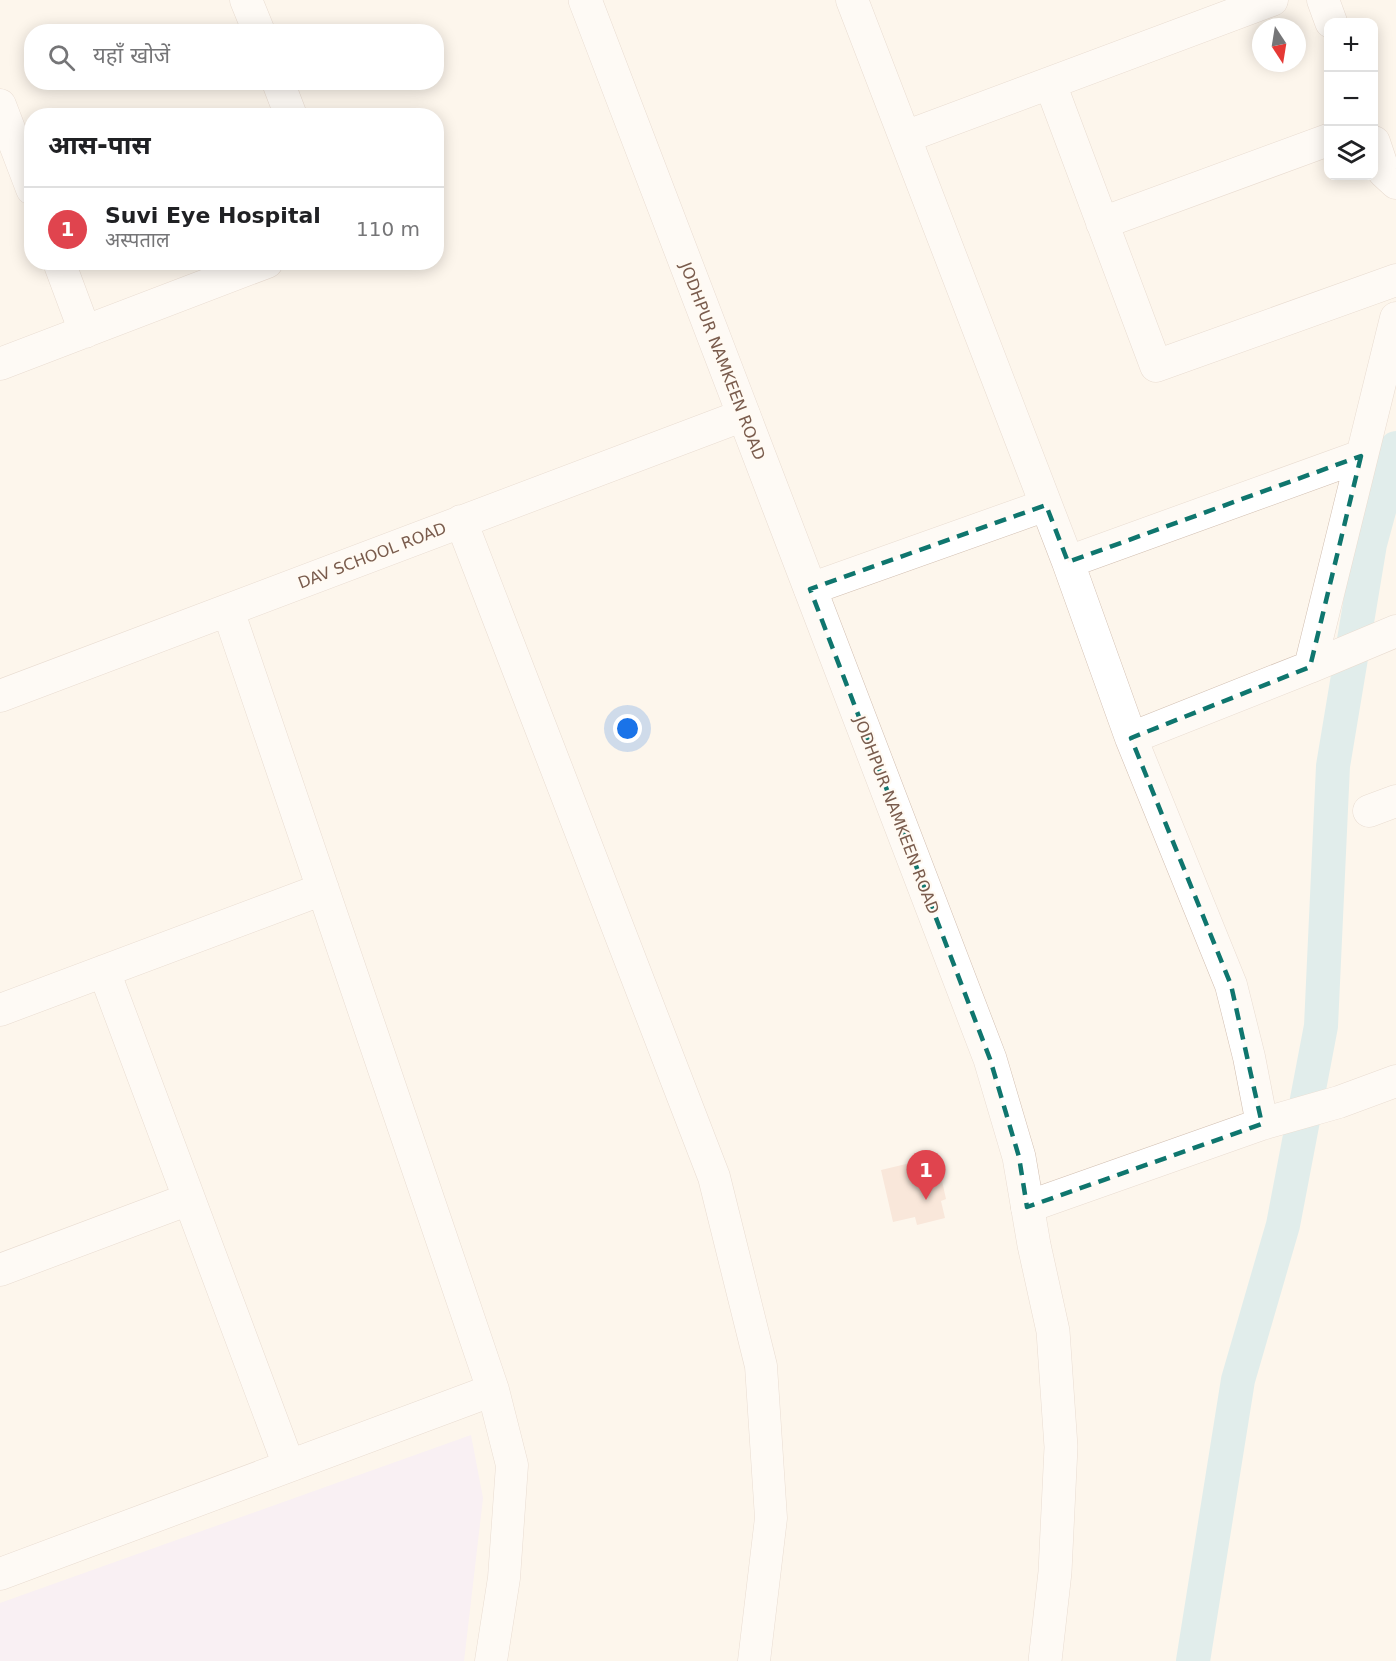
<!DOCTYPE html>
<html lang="hi">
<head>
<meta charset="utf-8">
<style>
	body { margin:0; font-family:"DejaVu Sans","Noto Sans Devanagari",sans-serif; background:#f2f2f2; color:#202124 }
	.controls { position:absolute; right:18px; top:18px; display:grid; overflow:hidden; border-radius:12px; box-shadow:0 3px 15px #0003 }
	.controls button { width:54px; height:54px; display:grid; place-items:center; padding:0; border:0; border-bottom:2px solid #e0e0e0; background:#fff; color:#202124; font:30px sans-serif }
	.compass { position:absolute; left:1252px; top:18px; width:54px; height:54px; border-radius:50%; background:#fff; box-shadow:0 3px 15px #0003; rotate:168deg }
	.you { position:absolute; left:628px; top:729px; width:21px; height:21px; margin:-15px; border:4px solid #fff; border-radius:50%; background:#1a73e8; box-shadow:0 0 0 9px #1a73e833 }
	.badge { display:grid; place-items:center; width:39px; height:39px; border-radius:50%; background:#2563eb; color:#fff; font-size:20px; font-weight:700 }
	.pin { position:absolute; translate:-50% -50px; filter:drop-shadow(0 2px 3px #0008) }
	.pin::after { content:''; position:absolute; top:32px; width:21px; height:18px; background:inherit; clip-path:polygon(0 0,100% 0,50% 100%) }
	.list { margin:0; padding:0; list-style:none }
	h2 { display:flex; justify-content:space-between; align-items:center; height:78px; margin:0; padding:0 24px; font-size:26px }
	h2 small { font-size:20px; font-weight:400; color:#757577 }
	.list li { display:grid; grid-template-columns:39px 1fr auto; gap:18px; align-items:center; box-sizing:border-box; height:84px; padding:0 24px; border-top:2px solid #e0e0e0 }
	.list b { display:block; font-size:22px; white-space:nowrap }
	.list p { margin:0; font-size:20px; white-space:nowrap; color:#757577 }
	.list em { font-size:20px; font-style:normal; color:#757577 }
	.icon { flex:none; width:33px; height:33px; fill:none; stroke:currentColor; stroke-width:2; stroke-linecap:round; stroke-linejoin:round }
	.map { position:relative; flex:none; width:1396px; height:1661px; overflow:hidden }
	.search { position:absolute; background:#fff; box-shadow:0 3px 15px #0003; left:24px; top:24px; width:420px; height:66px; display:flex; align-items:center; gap:15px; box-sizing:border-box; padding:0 21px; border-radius:24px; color:#757577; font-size:22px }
	.panel { position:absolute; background:#fff; box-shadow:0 3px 15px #0003; left:24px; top:108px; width:420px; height:162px; border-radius:24px }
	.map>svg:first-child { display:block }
	.education { fill:#f3e8fa }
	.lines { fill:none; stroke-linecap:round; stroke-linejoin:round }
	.canal { stroke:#bfe3e8; stroke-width:34 }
	.building { fill:#f3d5c3 }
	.minor-casing { stroke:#d1beb0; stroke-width:33 }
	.tertiary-casing { stroke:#d1beb0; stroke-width:34 }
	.minor { stroke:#fff; stroke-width:32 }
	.tertiary { stroke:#fff; stroke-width:33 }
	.marked { fill:none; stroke:#0f766e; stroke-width:4.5; stroke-dasharray:12 8; stroke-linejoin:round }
	.labels { text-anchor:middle; stroke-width:4.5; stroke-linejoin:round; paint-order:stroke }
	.street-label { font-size:16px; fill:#7a5c4d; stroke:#fffaf3 }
</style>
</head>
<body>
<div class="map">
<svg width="1396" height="1661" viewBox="0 0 1396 1661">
	<rect width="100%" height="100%" fill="#fdf6ec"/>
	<!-- education -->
	<path class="education" d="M471 1435 483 1498 464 1661H0V1603Z"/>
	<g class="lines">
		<!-- canal -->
		<path class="canal" d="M1193 1661 1238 1380 1283 1225 1321 1026 1333 766 1370 544 1396 448"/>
	</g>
	<!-- building -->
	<path class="building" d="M927 1159 932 1178 941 1176 946 1199 941 1201 945 1218 917 1225 915 1217 893 1222 881 1170Z"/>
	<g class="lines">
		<!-- minor casing -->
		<g class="minor-casing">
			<path id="minor" d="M246 0 259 32
				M852 0 1068 562 1131 738 1231 985 1249 1057 1262 1124
				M1323 0 1331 22
				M278 82 291 116
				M1050 83 1156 366 1396 280
				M0 105 32 189
				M905 137 1272 0
				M1374 142 1384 172 1396 183
				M1102 223 1328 140
				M59 262 85 332
				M0 364 267 262
				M461 521 714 1177 761 1366 771 1518 754 1661
				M1068 562 1361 456
				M810 589 1046 505
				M228 610 493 1390 512 1465 504 1578 491 1661
				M1310 667 1396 631
				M0 696 744 415
				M1131 738 1310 667 1396 318
				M1369 811 1396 801
				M104 971 289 1466
				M0 1010 323 889
				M1027 1207 1262 1124 1339 1102 1396 1081
				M0 1270 189 1199
				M0 1574 493 1390"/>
		</g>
		<!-- tertiary casing -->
		<g class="tertiary-casing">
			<path id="tertiary" d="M585 0 990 1059 1019 1157 1034 1245 1053 1331 1061 1447 1055 1572 1045 1661"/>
		</g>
		<!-- minor -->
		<use href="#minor" class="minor"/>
		<!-- tertiary -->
		<use href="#tertiary" class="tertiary"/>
	</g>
	<!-- marked area -->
	<path d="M0 0H1396V1661H0ZM1361 456 1310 667 1131 738 1231 985 1262 1124 1027 1207 1019 1157 990 1059 810 589 1046 505 1068 562Z" fill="#fdf6ec" fill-opacity=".55" fill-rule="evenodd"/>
	<path class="marked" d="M1361 456 1310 667 1131 738 1231 985 1262 1124 1027 1207 1019 1157 990 1059 810 589 1046 505 1068 562Z"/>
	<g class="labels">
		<!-- street labels -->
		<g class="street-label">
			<text transform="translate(723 361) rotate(69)" y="6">JODHPUR NAMKEEN ROAD</text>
			<text transform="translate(372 555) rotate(-21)" y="6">DAV SCHOOL ROAD</text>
			<text transform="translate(897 815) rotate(69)" y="6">JODHPUR NAMKEEN ROAD</text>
		</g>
	</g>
</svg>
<div class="controls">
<button>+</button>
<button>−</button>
<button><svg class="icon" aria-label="layers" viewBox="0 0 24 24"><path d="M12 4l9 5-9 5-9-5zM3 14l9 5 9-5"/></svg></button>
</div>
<svg class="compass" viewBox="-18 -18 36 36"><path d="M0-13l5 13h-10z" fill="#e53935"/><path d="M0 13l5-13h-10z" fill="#757577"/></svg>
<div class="you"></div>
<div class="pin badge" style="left:926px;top:1200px;background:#e0444e">1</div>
<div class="search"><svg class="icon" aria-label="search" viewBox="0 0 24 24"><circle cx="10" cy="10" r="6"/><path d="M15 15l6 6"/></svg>यहाँ खोजें</div>
<section class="panel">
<h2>आस-पास<small></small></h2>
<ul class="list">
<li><span class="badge" style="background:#e0444e">1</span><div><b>Suvi Eye Hospital</b><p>अस्पताल</p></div><em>110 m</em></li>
</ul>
</section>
</div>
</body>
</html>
